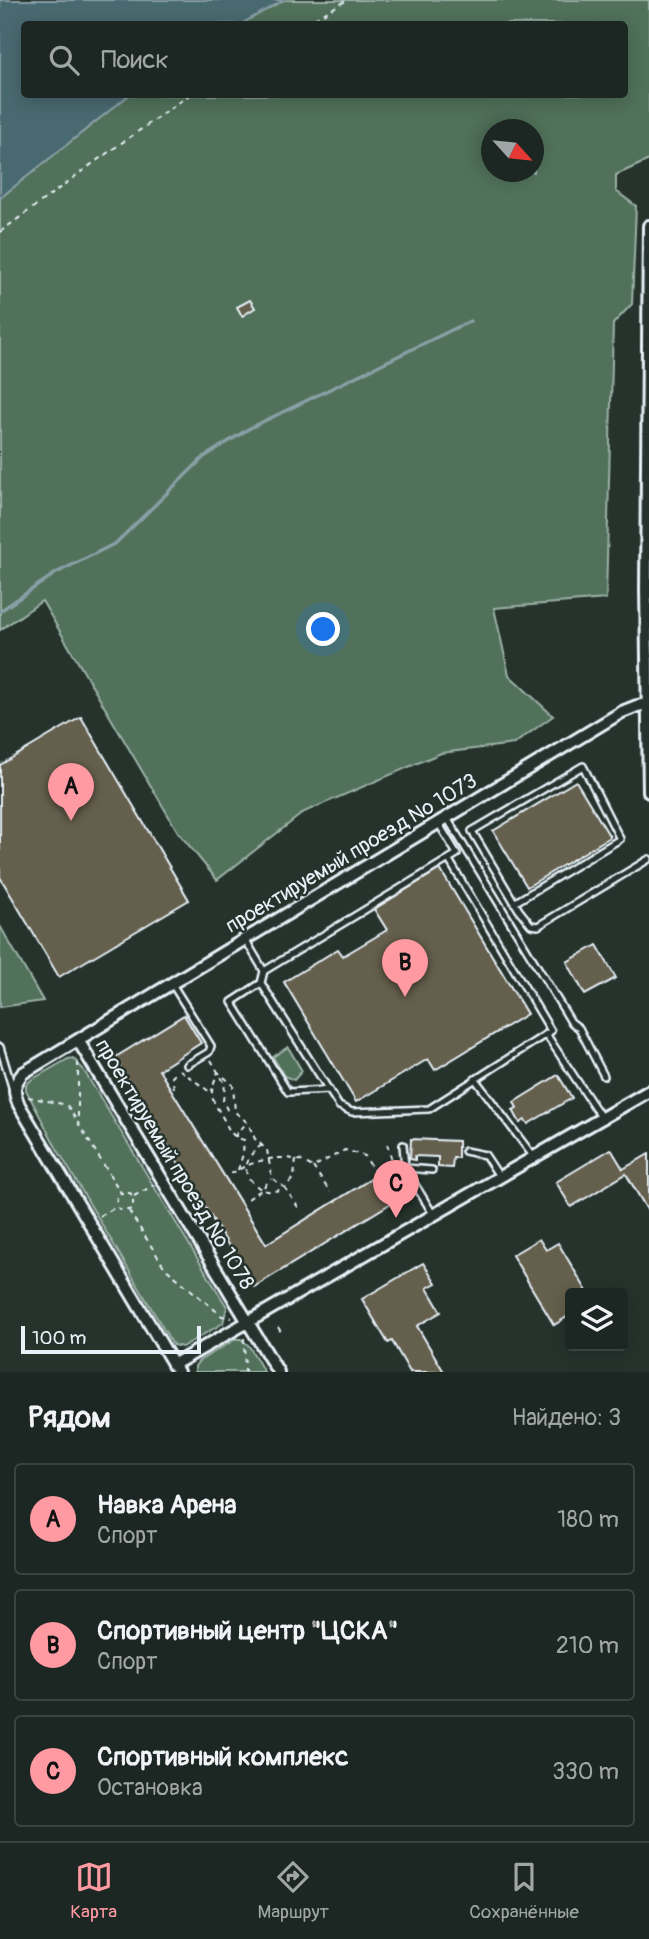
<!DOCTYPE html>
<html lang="ru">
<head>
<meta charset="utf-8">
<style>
	body { margin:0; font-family:Pangolin,sans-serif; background:#29322f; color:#f1f3f6 }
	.controls { position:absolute; right:21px; bottom:21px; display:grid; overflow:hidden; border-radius:7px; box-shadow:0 4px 18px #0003 }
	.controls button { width:63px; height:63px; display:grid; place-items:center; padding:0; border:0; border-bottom:2px solid #3a4340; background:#1c2622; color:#f1f3f6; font:35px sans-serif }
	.compass { position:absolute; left:481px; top:119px; width:63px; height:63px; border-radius:50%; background:#1c2622; box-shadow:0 4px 18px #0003; rotate:117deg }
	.scale { position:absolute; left:21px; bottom:18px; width:180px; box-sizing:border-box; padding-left:7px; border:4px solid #e8f1f8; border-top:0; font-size:19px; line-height:24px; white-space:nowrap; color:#e8f1f8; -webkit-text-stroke:5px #26332d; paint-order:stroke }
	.you { position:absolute; left:324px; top:630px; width:24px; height:24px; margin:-18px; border:5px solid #fff; border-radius:50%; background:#1a73e8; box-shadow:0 0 0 10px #1a73e833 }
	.badge { display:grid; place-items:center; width:46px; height:46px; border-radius:50%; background:#ff9aa2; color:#111; font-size:23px; font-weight:700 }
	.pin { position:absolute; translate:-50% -58px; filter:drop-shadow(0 2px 4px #0008) }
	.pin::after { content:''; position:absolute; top:37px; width:24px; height:21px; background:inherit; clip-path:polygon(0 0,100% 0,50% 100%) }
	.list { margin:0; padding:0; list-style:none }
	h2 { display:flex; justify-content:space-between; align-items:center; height:91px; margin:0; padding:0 28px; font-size:30px }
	h2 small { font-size:23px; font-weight:400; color:#a0a5a5 }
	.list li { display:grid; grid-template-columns:46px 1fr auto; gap:21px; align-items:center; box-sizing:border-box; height:112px; margin:0 14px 14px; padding:0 14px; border:2px solid #3a4340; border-radius:7px }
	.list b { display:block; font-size:26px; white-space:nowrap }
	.list p { margin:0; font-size:23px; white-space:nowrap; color:#a0a5a5 }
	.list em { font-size:23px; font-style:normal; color:#a0a5a5 }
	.icon { flex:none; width:38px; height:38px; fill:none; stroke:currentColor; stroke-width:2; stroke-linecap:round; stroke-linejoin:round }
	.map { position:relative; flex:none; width:649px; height:1372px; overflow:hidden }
	.search { position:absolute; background:#1c2622; box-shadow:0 4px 18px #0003; left:21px; right:21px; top:21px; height:77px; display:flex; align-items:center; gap:18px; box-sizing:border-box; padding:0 24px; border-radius:7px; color:#a0a5a5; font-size:26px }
	.sheet { height:469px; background:#1c2622 }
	nav { display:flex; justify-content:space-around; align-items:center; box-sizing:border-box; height:98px; border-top:2px solid #3a4340; background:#1c2622; font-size:19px; color:#a0a5a5 }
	nav a { display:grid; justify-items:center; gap:4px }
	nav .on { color:#ff9aa2 }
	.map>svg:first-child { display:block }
	.green { fill:#51715a; stroke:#9cb1a9; stroke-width:2; fill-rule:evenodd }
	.water { fill:#496970; stroke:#899fa6; stroke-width:2 }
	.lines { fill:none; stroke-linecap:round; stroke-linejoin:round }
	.stream { stroke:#899fa6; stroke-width:3.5 }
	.building { fill:#655f4e; stroke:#e8f1f8; stroke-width:2 }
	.lane-casing { stroke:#e8f1f8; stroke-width:10 }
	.street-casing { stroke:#e8f1f8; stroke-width:16 }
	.path { stroke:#e8f1f8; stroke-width:2; stroke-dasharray:5 5; stroke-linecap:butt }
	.lane { stroke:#26332d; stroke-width:5 }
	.street { stroke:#26332d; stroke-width:10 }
	.labels { text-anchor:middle; stroke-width:5; stroke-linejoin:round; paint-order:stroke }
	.street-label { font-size:21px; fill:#e8f1f8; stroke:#26332d }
</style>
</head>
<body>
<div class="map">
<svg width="649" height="1372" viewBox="0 0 649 1372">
	<rect width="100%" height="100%" fill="#26332d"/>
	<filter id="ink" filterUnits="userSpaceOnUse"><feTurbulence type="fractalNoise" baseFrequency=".0143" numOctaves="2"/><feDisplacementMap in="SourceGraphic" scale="14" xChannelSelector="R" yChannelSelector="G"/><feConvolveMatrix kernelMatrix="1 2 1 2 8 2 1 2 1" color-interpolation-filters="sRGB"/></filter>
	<g filter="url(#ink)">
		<!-- green -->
		<path class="green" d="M284 0H649V160L616 175V191L636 206 632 304 613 324 606 599 494 608 509 675 553 716 514 744 441 753 304 812 217 880 178 832 42 601 0 630V198L129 95 624 94V24H241ZM491 130H534V172H491Z
			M0 926 43 1001 0 1007Z
			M288 1047 302 1071 294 1080 284 1076 273 1057Z
			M73 1058 83 1069 227 1307 223 1323 182 1347 173 1345 56 1147 26 1090V1085L31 1080 68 1059Z
			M236 1339H241L249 1346 264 1372H195V1366L199 1361Z"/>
		<!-- water -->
		<path class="water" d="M0 0H284L241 24H24V94L129 95 0 198Z"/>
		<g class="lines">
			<!-- stream -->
			<path class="stream" d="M0 611 56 573 116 543 204 457 250 428 470 321"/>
		</g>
		<!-- building -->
		<path class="building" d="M250 300 255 308 242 316 237 307Z
			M81 717 189 900 59 977 0 877V765Z
			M576 781 610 837 527 887 493 831Z
			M440 869 527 1014 435 1070 428 1059 356 1102 284 982 338 949 343 956 387 930 374 909Z
			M597 945 616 978 585 995 567 962Z
			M184 1015 201 1043 159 1070 266 1244 395 1164 411 1191 254 1287 114 1058Z
			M558 1075 572 1098 528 1124 525 1120 520 1123 513 1110 517 1108 514 1102Z
			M411 1139 458 1141V1158H453L452 1168 438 1167V1157L415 1156V1160L410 1159Z
			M611 1149 623 1169 649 1154V1213L626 1174 571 1207 556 1182Z
			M539 1239 546 1250 558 1243 588 1293H570V1315L554 1325 512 1255Z
			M423 1263 436 1283 427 1288 441 1312 417 1326 444 1372H410L392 1341 388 1343 362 1299Z"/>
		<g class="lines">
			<!-- lane casing -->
			<g class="lane-casing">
				<path id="lane" d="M447 818 571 1022 579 1028 604 1076
					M514 903 620 839 583 766 472 831 519 910 531 925 538 926 649 859
					M245 939 264 971 457 854 439 824
					M264 971 261 983 339 1106 352 1112 429 1109 551 1031 449 860
					M261 983 232 1002 288 1092 329 1090
					M172 984 211 1046 209 1052 187 1065
					M546 1034 601 1117
					M0 1047 13 1090
					M475 1079 533 1156
					M403 1145 405 1168 433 1214
					M465 1151 485 1155 499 1176
					M405 1168 432 1170"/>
			</g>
			<!-- street casing -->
			<g class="street-casing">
				<path id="street" d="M649 226 646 589 649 792
					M78 1040 278 1372
					M173 1365 649 1091
					M178 1372 19 1105C13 1091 13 1085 23 1073L622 712 637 706 647 704"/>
			</g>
			<!-- path -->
			<path class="path" d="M306 24 347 0
				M0 232 96 161 191 94
				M211 1060 225 1084 223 1101 229 1114
				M78 1062V1123
				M180 1070 210 1092
				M174 1088 172 1077 177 1072
				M28 1097 67 1105 121 1193H130L133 1196V1207L129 1210H120L117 1206V1196L121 1193
				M236 1137 237 1131 247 1124
				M387 1144 392 1160
				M262 1145C251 1152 244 1162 247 1176 258 1189 267 1196 284 1188
				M296 1160 294 1177 285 1188 300 1210
				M313 1167 330 1192
				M238 1170 243 1154 244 1140C231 1136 230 1132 224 1120 212 1097 207 1099 218 1072L233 1085 235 1112 248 1123 255 1139 267 1150 272 1178 285 1188
				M231 1174C251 1162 274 1154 298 1160 303 1161 308 1165 313 1167L345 1150 365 1156 373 1170 389 1161 394 1162
				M134 1196 154 1185
				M248 1199 261 1190 271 1179
				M129 1211 165 1268 222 1316 232 1318
				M100 1216 116 1207
				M278 1327 282 1334
				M244 1338 245 1372"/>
			<!-- lane -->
			<use href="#lane" class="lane"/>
			<!-- street -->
			<use href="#street" class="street"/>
		</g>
	</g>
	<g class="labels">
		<!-- street labels -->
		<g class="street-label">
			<text transform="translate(351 853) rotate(-31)" y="7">проектируемый проезд № 1073</text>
			<text transform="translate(175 1164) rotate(59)" y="7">проектируемый проезд № 1078</text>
		</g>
	</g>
</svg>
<div class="controls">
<button><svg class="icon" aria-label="layers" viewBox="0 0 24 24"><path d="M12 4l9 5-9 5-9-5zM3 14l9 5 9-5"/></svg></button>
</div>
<svg class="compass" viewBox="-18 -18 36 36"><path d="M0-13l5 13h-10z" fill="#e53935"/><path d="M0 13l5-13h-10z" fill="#a0a5a5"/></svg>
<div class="scale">100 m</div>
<div class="you"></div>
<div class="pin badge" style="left:71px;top:821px">A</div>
<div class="pin badge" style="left:405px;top:997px">B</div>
<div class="pin badge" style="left:396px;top:1218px">C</div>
<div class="search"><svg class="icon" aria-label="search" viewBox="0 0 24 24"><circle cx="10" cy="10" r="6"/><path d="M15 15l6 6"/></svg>Поиск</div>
</div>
<section class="sheet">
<h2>Рядом<small>Найдено: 3</small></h2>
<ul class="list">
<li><span class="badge">A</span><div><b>Навка Арена</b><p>Спорт</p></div><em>180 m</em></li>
<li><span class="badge">B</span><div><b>Спортивный центр &quot;ЦСКА&quot;</b><p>Спорт</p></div><em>210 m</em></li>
<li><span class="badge">C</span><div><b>Спортивный комплекс</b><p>Остановка</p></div><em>330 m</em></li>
</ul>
</section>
<nav>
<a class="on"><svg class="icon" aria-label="map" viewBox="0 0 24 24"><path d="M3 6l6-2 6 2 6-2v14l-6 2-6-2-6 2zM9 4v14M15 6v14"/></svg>Карта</a>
<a><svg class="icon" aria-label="directions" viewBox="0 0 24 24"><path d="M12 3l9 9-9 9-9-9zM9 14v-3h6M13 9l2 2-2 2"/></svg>Маршрут</a>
<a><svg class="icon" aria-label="saved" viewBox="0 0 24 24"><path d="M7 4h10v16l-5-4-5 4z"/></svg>Сохранённые</a>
</nav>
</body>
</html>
